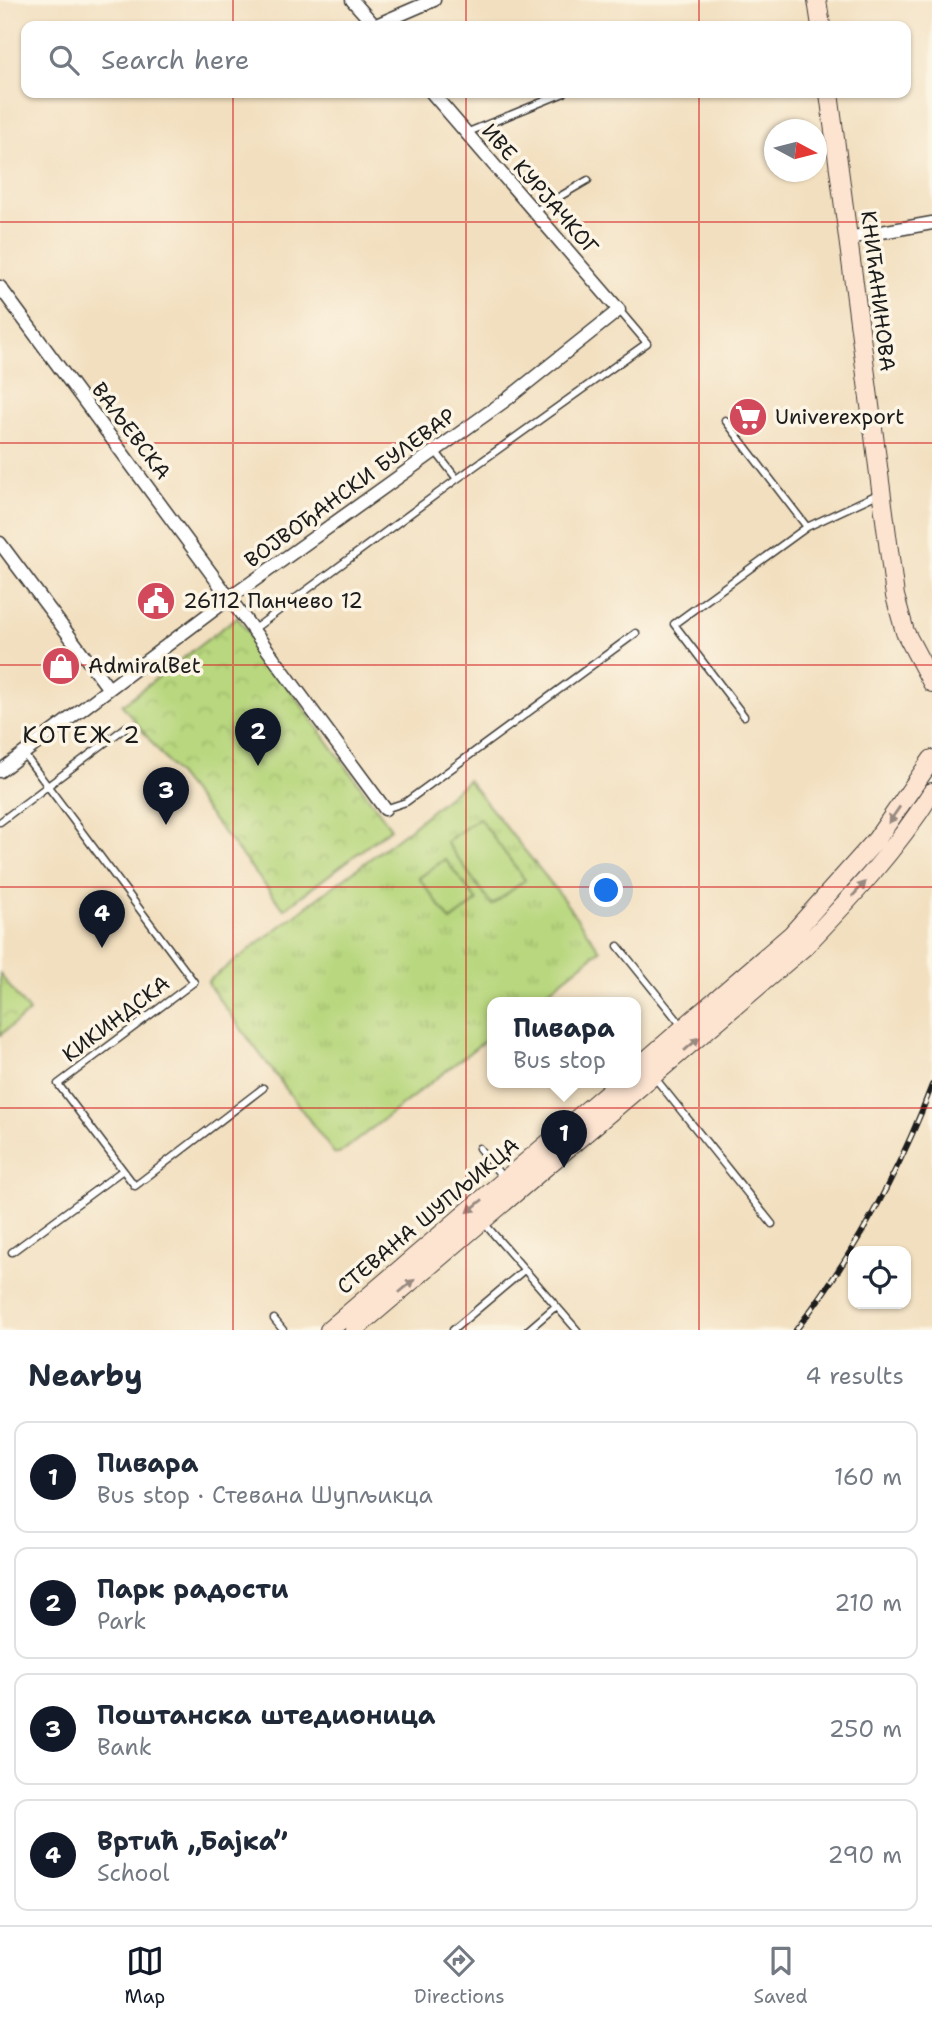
<!DOCTYPE html>
<html lang="en">
<head>
<meta charset="utf-8">
<style>
	body { margin:0; font-family:"Shantell Sans",sans-serif; background:#f6f6f7; color:#1f2937 }
	.controls { position:absolute; right:21px; bottom:21px; display:grid; overflow:hidden; border-radius:14px; box-shadow:0 2px 5px #0004 }
	.controls button { width:63px; height:63px; display:grid; place-items:center; padding:0; border:0; border-bottom:2px solid #e0e1e3; background:#fff; color:#1f2937; font:35px sans-serif }
	.compass { position:absolute; left:764px; top:119px; width:63px; height:63px; border-radius:50%; background:#fff; box-shadow:0 2px 5px #0004; rotate:97deg }
	.you { position:absolute; left:607px; top:891px; width:24px; height:24px; margin:-18px; border:5px solid #fff; border-radius:50%; background:#1a73e8; box-shadow:0 0 0 10px #1a73e833 }
	.badge { display:grid; place-items:center; width:46px; height:46px; border-radius:50%; background:#111827; color:#fff; font-size:23px; font-weight:700 }
	.pin { position:absolute; translate:-50% -58px; filter:drop-shadow(0 2px 4px #0008) }
	.pin::after { content:''; position:absolute; top:37px; width:24px; height:21px; background:inherit; clip-path:polygon(0 0,100% 0,50% 100%) }
	.popup { position:absolute; left:487px; top:997px; width:154px; height:91px; box-sizing:border-box; display:grid; place-content:center; border-radius:14px; background:#fff; filter:drop-shadow(0 2px 5px #0005); font-size:23px; white-space:nowrap; color:#747a83 }
	.popup b { font-size:26px; color:#1f2937 }
	.popup::after { content:''; position:absolute; left:50%; top:100%; margin-left:-14px; border:14px solid transparent; border-top-color:#fff }
	.list { margin:0; padding:0; list-style:none }
	h2 { display:flex; justify-content:space-between; align-items:center; height:91px; margin:0; padding:0 28px; font-size:30px }
	h2 small { font-size:23px; font-weight:400; color:#747a83 }
	.list li { display:grid; grid-template-columns:46px 1fr auto; gap:21px; align-items:center; box-sizing:border-box; height:112px; margin:0 14px 14px; padding:0 14px; border:2px solid #e0e1e3; border-radius:14px }
	.list b { display:block; font-size:26px; white-space:nowrap }
	.list p { margin:0; font-size:23px; white-space:nowrap; color:#747a83 }
	.list em { font-size:23px; font-style:normal; color:#747a83 }
	.icon { flex:none; width:38px; height:38px; fill:none; stroke:currentColor; stroke-width:2; stroke-linecap:round; stroke-linejoin:round }
	.map { position:relative; flex:none; width:932px; height:1330px; overflow:hidden }
	.search { position:absolute; background:#fff; box-shadow:0 2px 5px #0004; left:21px; right:21px; top:21px; height:77px; display:flex; align-items:center; gap:18px; box-sizing:border-box; padding:0 24px; border-radius:14px; color:#747a83; font-size:26px }
	.sheet { height:595px; background:#fff }
	nav { display:flex; justify-content:space-around; align-items:center; box-sizing:border-box; height:98px; border-top:2px solid #e0e1e3; background:#fff; font-size:19px; color:#747a83 }
	nav a { display:grid; justify-items:center; gap:4px }
	nav .on { color:#111827 }
	.map>svg:first-child { display:block }
	.grass { fill:url(#grass-tufts); stroke:#6a7a4d; stroke-width:2 }
	.park { fill:url(#park-crowns); stroke:#6a7a4d; stroke-width:2 }
	.pitch { fill:#b8d77e; stroke:#6a7a4d; stroke-width:2 }
	.lines { fill:none; stroke-linecap:round; stroke-linejoin:round }
	.lane-casing { stroke:#3c3934; stroke-width:9 }
	.street-casing { stroke:#3c3934; stroke-width:15 }
	.secondary-casing { stroke:#3c3934; stroke-width:20 }
	.lane { stroke:#fff; stroke-width:6 }
	.street { stroke:#fff; stroke-width:12 }
	.secondary { stroke:#fde4d1; stroke-width:18 }
	.rail-casing { stroke:#1c1c1c; stroke-width:6 }
	.rail { stroke:#fcf5e5; stroke-width:3.5; stroke-dasharray:10; stroke-linecap:butt }
	.oneway { fill:#988a80 }
	.grid { fill:none; stroke:#d62828; stroke-width:2; stroke-opacity:0.55 }
	.labels { text-anchor:middle; stroke-width:7; stroke-linejoin:round; paint-order:stroke }
	.street-label { font-size:21px; fill:#1c1c1c; stroke:#fcf5e5 }
	.poi-label { font-size:21px; fill:#1c1c1c; stroke:#fcf5e5; text-anchor:start }
	.quarter-label { font-size:24px; letter-spacing:2px; fill:#1c1c1c; stroke:#fcf5e5 }
</style>
</head>
<body>
<div class="map">
<svg width="932" height="1330" viewBox="0 0 932 1330">
	<defs>
		<pattern id="grass-tufts" width="24" height="20" patternUnits="userSpaceOnUse" patternTransform="scale(1.75)"><rect width="24" height="20" fill="#b8d77e"/><path d="M3 7l-1-3M5 7V3M7 7l1-3M15 17l-1-3M17 17v-4M19 17l1-3" fill="none" stroke="#9eb86c"/></pattern>
		<pattern id="park-crowns" width="20" height="18" patternUnits="userSpaceOnUse" patternTransform="scale(1.75)"><rect width="20" height="18" fill="#b8d77e"/><path d="M2 6a3 3 0 1 1 6 0M12 15a3 3 0 1 1 6 0" fill="none" stroke="#9eb86c"/></pattern>
	</defs>
	<rect width="100%" height="100%" fill="#fcf5e5"/>
	<filter id="ink" filterUnits="userSpaceOnUse"><feTurbulence type="fractalNoise" baseFrequency=".0143" numOctaves="2"/><feDisplacementMap in="SourceGraphic" scale="14" xChannelSelector="R" yChannelSelector="G"/><feConvolveMatrix kernelMatrix="1 2 1 2 8 2 1 2 1" color-interpolation-filters="sRGB"/></filter>
	<filter id="wash" filterUnits="userSpaceOnUse"><feTurbulence type="fractalNoise" baseFrequency=".00686" numOctaves="4" result="noise"/><feDisplacementMap in="SourceGraphic" scale="28" xChannelSelector="R" yChannelSelector="G"/><feGaussianBlur stdDeviation="1.57" result="paint"/><feColorMatrix in="noise" values="0 0 0 0 0 0 0 0 0 0 0 0 0 0 0 0 0 1.4 0 .05"/><feComposite in="paint" operator="in"/></filter>
	<g filter="url(#wash)">
		<rect width="100%" height="100%" fill="#f2dfbf"/>
		<!-- grass -->
		<path class="grass" d="M468 780 555 888 600 950 535 1002H492V1035L339 1154 334 1153 210 987 208 981 408 830Z"/>
		<!-- park -->
		<path class="park" d="M237 617 391 828 284 909 122 705Z
			M0 974 29 1012 0 1035Z"/>
		<!-- pitch -->
		<path class="pitch" d="M479 818 525 880 492 905 446 842Z
			M445 859 477 901 451 921 419 878Z"/>
	</g>
	<g filter="url(#ink)">
		<g class="lines">
			<!-- lane casing -->
			<g class="lane-casing">
				<path id="lane" d="M466 133 564 93
					M535 211 588 180
					M725 420 807 527 880 493
					M436 452 457 479
					M254 629 457 479 647 343 619 310
					M744 716 674 624 807 527
					M23 753 194 982 58 1084 135 1186 263 1088
					M385 809 406 802 636 633
					M0 822 126 727
					M618 946 683 1027
					M655 1078 772 1224
					M479 1148 504 1179
					M484 1223 577 1330
					M12 1252 123 1170
					M274 1319 283 1330
					M453 1330 524 1270
					M528 1330 556 1306"/>
			</g>
			<!-- street casing -->
			<g class="street-casing">
				<path id="street" d="M352 0 375 26
					M374 26 434 0
					M848 238 932 223
					M0 287 385 809
					M0 543 109 689
					M0 771 231 597 506 400 619 310 432 93"/>
			</g>
			<!-- secondary casing -->
			<g class="secondary-casing">
				<path id="secondary" d="M817 0 821 26
					M829 93 895 596 905 632 932 683
					M636 1069 792 934 876 840 932 759
					M329 1330 620 1082
					M354 1330 803 948C850 899 896 850 932 792"/>
			</g>
			<!-- lane -->
			<use href="#lane" class="lane"/>
			<!-- street -->
			<use href="#street" class="street"/>
			<!-- secondary -->
			<use href="#secondary" class="secondary"/>
			<!-- rail casing -->
			<g class="rail-casing">
				<path id="rail" d="M796 1330C853 1256 899 1173 932 1085"/>
			</g>
			<!-- rail -->
			<use href="#rail" class="rail"/>
		</g>
		<!-- one-way arrows -->
		<defs><path id="oneway-solid" d="M-6-.8H1V-3.2L6.5 0L1 3.2V.8H-6Z" transform="scale(1.75)"/></defs>
		<g class="oneway">
			<use href="#oneway-solid" transform="translate(894 815) rotate(125)"/>
			<use href="#oneway-solid" transform="translate(859 889) rotate(-47)"/>
			<use href="#oneway-solid" transform="translate(692 1044) rotate(-41)"/>
			<use href="#oneway-solid" transform="translate(475 1206) rotate(140)"/>
			<use href="#oneway-solid" transform="translate(407 1286) rotate(-40)"/>
		</g>
	</g>
	<!-- grid -->
	<path class="grid" d="M233 0V26M466 0V26M699 0V26M233 93V1330M466 93V1330M699 93V1330M0 222H932M0 443H932M0 665H932M0 887H932M0 1108H932"/>
	<!-- icons -->
	<defs>
		<g id="supermarket-disc" transform="scale(2.0125)"><circle r="9.5" fill="#d1495b" stroke="#fcf5e5"/><path d="M-6-5.5h2.5l.6 2H6L4.5 2H-2.5L-4.4-4H-6ZM-1.5 3.2a1.3 1.3 0 1 0 .1 0ZM3 3.2a1.3 1.3 0 1 0 .1 0Z" fill="#fff"/></g>
		<g id="civic-disc" transform="scale(2.0125)"><circle r="9.5" fill="#d1495b" stroke="#fcf5e5"/><path d="M-.6-6.5H3V-4.5H.6V-3L4-1V1h2V6H-6V1h2V-1L-.6-3ZM-1.2 2.5V6h2.4V2.5Z" fill="#fff"/></g>
		<g id="shop-disc" transform="scale(2.0125)"><circle r="9.5" fill="#d1495b" stroke="#fcf5e5"/><path d="M-5-2.5h2.3a2.7 3.5 0 0 1 5.4 0H5L5.5 6h-11ZM-1.5-2.5h3a1.5 2.3 0 0 0-3 0Z" fill="#fff"/></g>
	</defs>
	<g fill-rule="evenodd">
		<use href="#supermarket-disc" x="748" y="417"/>
		<use href="#civic-disc" x="156" y="601"/>
		<use href="#shop-disc" x="61" y="666"/>
	</g>
	<g class="labels">
		<!-- street labels -->
		<g class="street-label">
			<text transform="translate(540 189) rotate(49)" y="7">ИВЕ КУРЈАЧКОГ</text>
			<text transform="translate(878 291) rotate(83)" y="7">КНИЋАНИНОВА</text>
			<text transform="translate(131 431) rotate(53)" y="7">ВАЉЕВСКА</text>
			<text transform="translate(350 488) rotate(-36)" y="7">ВОЈВОЂАНСКИ БУЛЕВАР</text>
			<text transform="translate(116 1019) rotate(-37)" y="7">КИКИНДСКА</text>
			<text transform="translate(428 1216) rotate(-40)" y="7">СТЕВАНА ШУПЉИКЦА</text>
		</g>
		<!-- poi labels -->
		<g class="poi-label">
			<text x="775" y="424">Univerexport</text>
			<text x="183" y="608">26112 Панчево 12</text>
			<text x="88" y="673">AdmiralBet</text>
		</g>
		<!-- quarter labels -->
		<g class="quarter-label">
			<text x="82" y="743">КОТЕЖ 2</text>
		</g>
	</g>
</svg>
<div class="controls">
<button><svg class="icon" aria-label="locate" viewBox="0 0 24 24"><circle cx="12" cy="12" r="6"/><path d="M12 2v4M12 18v4M2 12h4M18 12h4"/></svg></button>
</div>
<svg class="compass" viewBox="-18 -18 36 36"><path d="M0-13l5 13h-10z" fill="#e53935"/><path d="M0 13l5-13h-10z" fill="#747a83"/></svg>
<div class="you"></div>
<div class="pin badge" style="left:564px;top:1168px">1</div>
<div class="popup"><b>Пивара</b>Bus stop</div>
<div class="pin badge" style="left:258px;top:766px">2</div>
<div class="pin badge" style="left:166px;top:825px">3</div>
<div class="pin badge" style="left:102px;top:948px">4</div>
<div class="search"><svg class="icon" aria-label="search" viewBox="0 0 24 24"><circle cx="10" cy="10" r="6"/><path d="M15 15l6 6"/></svg>Search here</div>
</div>
<section class="sheet">
<h2>Nearby<small>4 results</small></h2>
<ul class="list">
<li><span class="badge">1</span><div><b>Пивара</b><p>Bus stop · Стевана Шупљикца</p></div><em>160 m</em></li>
<li><span class="badge">2</span><div><b>Парк радости</b><p>Park</p></div><em>210 m</em></li>
<li><span class="badge">3</span><div><b>Поштанска штедионица</b><p>Bank</p></div><em>250 m</em></li>
<li><span class="badge">4</span><div><b>Вртић „Бајка”</b><p>School</p></div><em>290 m</em></li>
</ul>
</section>
<nav>
<a class="on"><svg class="icon" aria-label="map" viewBox="0 0 24 24"><path d="M3 6l6-2 6 2 6-2v14l-6 2-6-2-6 2zM9 4v14M15 6v14"/></svg>Map</a>
<a><svg class="icon" aria-label="directions" viewBox="0 0 24 24"><path d="M12 3l9 9-9 9-9-9zM9 14v-3h6M13 9l2 2-2 2"/></svg>Directions</a>
<a><svg class="icon" aria-label="saved" viewBox="0 0 24 24"><path d="M7 4h10v16l-5-4-5 4z"/></svg>Saved</a>
</nav>
</body>
</html>
